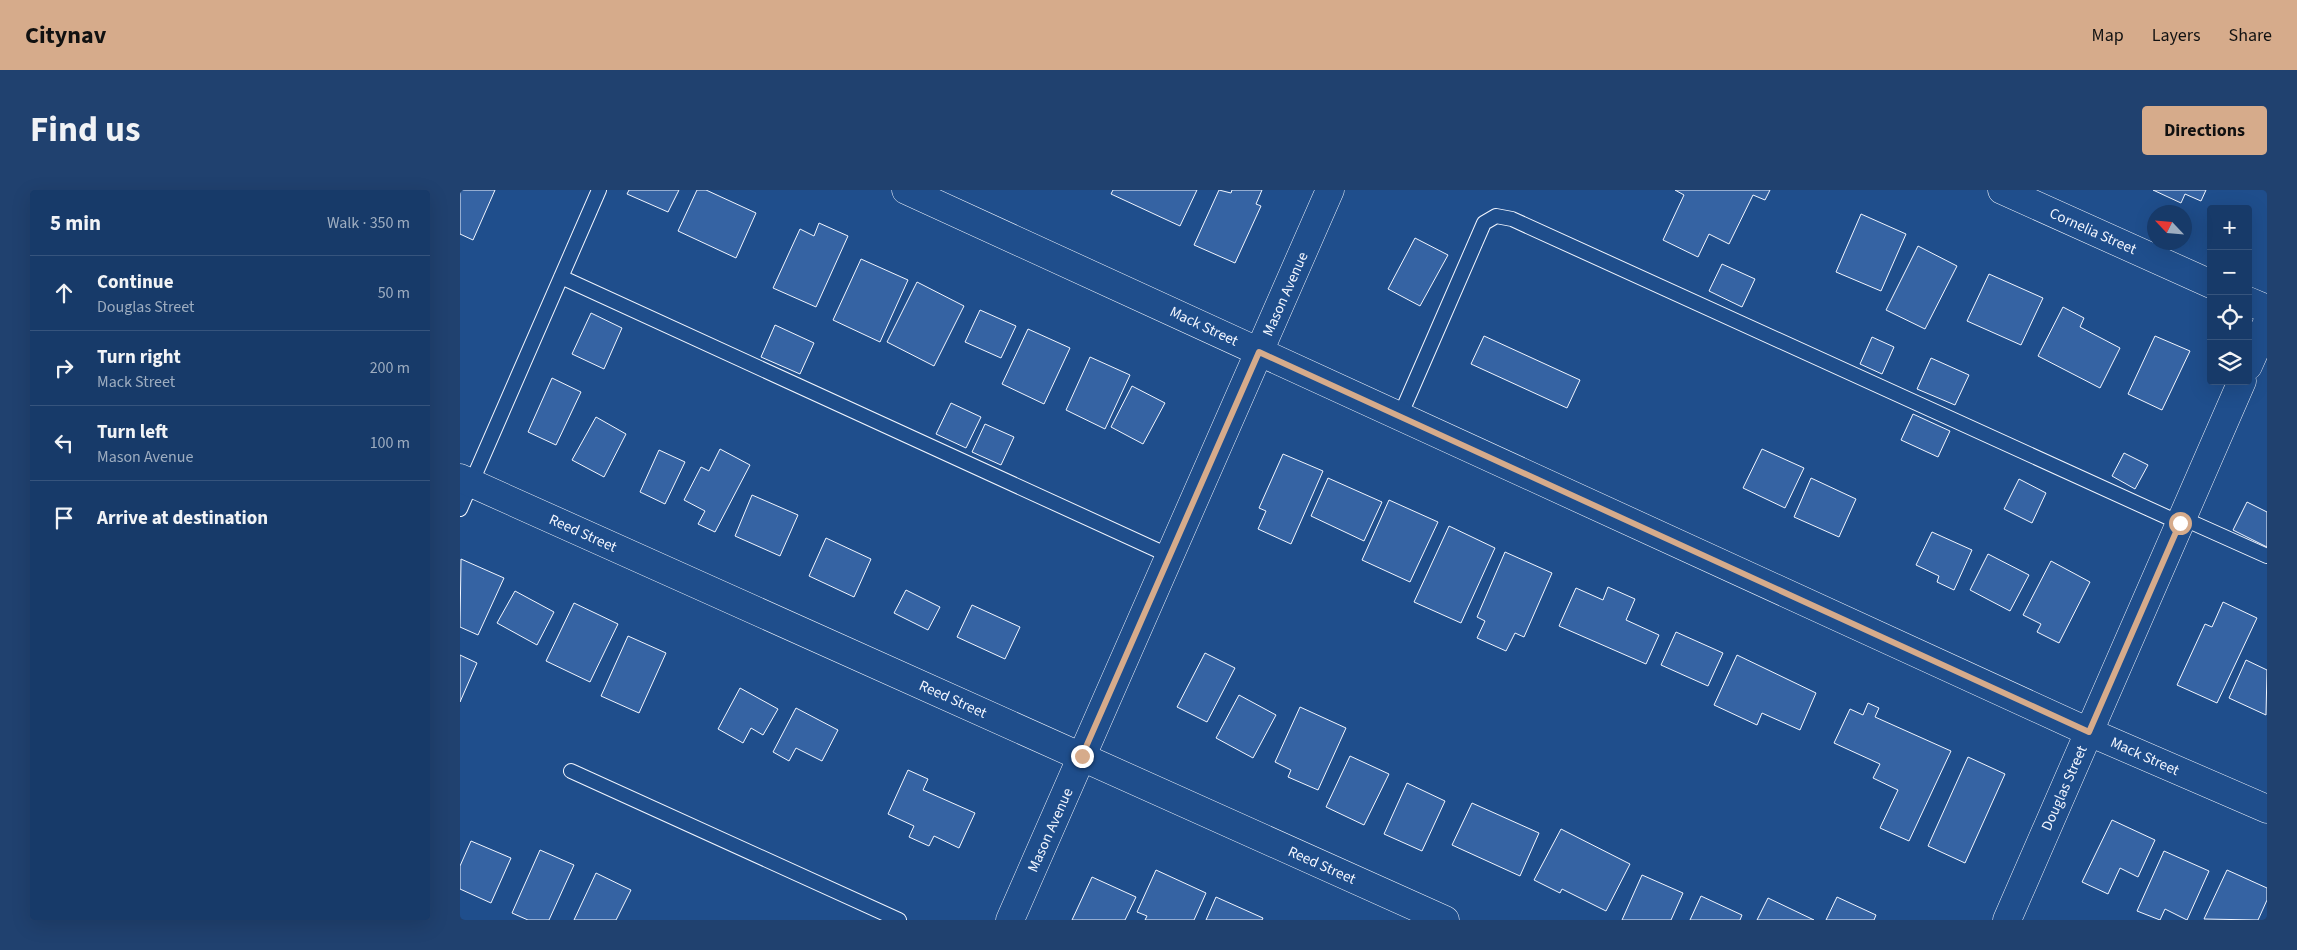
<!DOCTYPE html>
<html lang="en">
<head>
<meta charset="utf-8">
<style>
	body { margin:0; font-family:"Source Sans 3",sans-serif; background:#20416f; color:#f1f3f6 }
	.controls { position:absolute; right:15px; top:15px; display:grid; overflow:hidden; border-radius:5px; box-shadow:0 5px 20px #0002 }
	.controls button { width:45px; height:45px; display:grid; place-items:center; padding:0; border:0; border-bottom:1px solid #36547d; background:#173a69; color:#f1f3f6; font:25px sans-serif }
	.compass { position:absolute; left:1687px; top:15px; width:45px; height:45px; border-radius:50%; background:#173a69; box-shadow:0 5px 20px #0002; rotate:296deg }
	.stop { position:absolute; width:15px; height:15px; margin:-11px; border:4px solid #d6ab8b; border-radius:50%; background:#fff }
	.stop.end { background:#d6ab8b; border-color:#fff; box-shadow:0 1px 5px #0008 }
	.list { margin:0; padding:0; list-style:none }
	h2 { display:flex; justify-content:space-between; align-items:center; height:65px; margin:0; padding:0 20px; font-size:21px }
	h2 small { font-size:16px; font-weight:400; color:#9eadc0 }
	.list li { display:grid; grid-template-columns:32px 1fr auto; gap:15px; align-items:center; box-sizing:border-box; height:75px; padding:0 20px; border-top:1px solid #36547d }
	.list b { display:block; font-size:19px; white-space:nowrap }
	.list p { margin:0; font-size:16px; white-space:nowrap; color:#9eadc0 }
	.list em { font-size:16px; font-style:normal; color:#9eadc0 }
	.icon { flex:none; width:28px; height:28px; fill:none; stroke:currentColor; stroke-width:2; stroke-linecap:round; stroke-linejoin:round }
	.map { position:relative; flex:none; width:1807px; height:730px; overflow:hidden; border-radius:5px }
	header { display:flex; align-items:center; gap:30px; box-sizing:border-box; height:70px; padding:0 25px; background:#d6ab8b; color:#111 }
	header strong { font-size:24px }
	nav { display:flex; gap:28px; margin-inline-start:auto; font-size:18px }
	.intro { display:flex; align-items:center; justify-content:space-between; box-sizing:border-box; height:120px; padding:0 30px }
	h1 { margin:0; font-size:35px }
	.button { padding:12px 22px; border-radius:5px; background:#d6ab8b; color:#111; font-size:18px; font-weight:700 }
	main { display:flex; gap:30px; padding:0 30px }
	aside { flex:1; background:#173a69; border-radius:5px; box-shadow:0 5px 20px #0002 }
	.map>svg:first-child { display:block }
	.building { fill:#3563a3; stroke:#f2f6ff }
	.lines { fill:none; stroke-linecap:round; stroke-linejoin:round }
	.service-casing { stroke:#f2f6ff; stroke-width:16 }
	.minor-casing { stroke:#f2f6ff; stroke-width:29 }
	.tertiary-casing { stroke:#f2f6ff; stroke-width:29 }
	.service { stroke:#1f4e8c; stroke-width:14 }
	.minor { stroke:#1f4e8c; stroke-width:28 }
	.tertiary { stroke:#1f4e8c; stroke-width:28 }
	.route { stroke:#d6ab8b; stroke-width:6 }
	.labels { text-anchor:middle; stroke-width:4; stroke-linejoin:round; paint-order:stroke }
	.street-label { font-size:15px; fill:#f2f6ff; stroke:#1f4e8c }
</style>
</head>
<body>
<header>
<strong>Citynav</strong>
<nav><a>Map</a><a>Layers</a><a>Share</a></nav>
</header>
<div class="intro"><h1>Find us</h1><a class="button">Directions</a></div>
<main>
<aside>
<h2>5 min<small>Walk · 350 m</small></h2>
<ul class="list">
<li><svg class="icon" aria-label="ahead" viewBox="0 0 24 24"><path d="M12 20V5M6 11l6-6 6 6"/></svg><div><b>Continue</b><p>Douglas Street</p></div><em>50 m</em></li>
<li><svg class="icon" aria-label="right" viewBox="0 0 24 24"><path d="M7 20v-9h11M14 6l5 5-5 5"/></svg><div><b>Turn right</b><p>Mack Street</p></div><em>200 m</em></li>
<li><svg class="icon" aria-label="left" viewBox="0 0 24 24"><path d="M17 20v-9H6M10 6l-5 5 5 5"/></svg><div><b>Turn left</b><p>Mason Avenue</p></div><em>100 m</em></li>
<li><svg class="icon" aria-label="arrive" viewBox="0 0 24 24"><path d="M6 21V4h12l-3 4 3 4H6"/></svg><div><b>Arrive at destination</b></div></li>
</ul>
</aside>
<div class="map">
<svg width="1807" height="730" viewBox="0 0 1807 730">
	<rect width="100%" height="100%" fill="#1f4e8c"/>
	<!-- building -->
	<path class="building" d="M0 0H35L13 50 0 44Z
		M169 0H219L208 22 167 4Z
		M237 0H246L296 23 276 68 218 41Z
		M653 0H737L720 36 651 4Z
		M759 0 771 3 772 0H802L796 14 801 16 775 73 734 55Z
		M1215 0H1310L1305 10 1293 5 1269 54 1249 44 1238 67 1203 50 1224 5Z
		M1693 0H1746L1741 11 1725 4 1721 13Z
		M1401 24 1446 44 1421 101 1376 82Z
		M359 33 388 46 356 117 313 98 340 39 354 46Z
		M955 48 988 65 960 116 928 99Z
		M1458 56 1497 76 1465 139 1426 120Z
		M401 69 448 90 420 152 373 130Z
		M1262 74 1295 89 1282 117 1249 101Z
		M1529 84 1583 108 1561 155 1507 131Z
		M457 92 504 116 474 176 427 152Z
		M1603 117 1624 128 1620 137 1660 158 1640 198 1578 166Z
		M520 120 556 136 541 168 505 152Z
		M131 123 162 138 144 179 112 164Z
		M315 135 354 153 340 184 301 167Z
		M568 139 610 158 584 214 542 194Z
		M1024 146 1120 190 1107 218 1011 174Z
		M1695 146 1730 161 1702 220 1668 204Z
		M1412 147 1434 157 1422 184 1400 174Z
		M630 167 670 185 645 239 606 220Z
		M1471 168 1509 185 1495 215 1457 199Z
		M92 188 121 202 96 255 68 242Z
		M672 196 705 213 683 254 651 237Z
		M491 213 521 227 506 258 476 244Z
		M1453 224 1490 241 1478 267 1441 250Z
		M136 227 166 244 144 287 112 270Z
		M525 234 554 247 541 275 512 262Z
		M260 259 290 275 255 342 238 334 245 321 224 310 241 277 249 281Z
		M1302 259 1344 278 1325 318 1283 298Z
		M199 260 225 272 205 314 180 302Z
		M1664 263 1688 275 1675 299 1652 286Z
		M823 264 863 281 831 354 798 339 806 321 799 318Z
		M868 288 922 312 904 351 851 326Z
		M1351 288 1396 309 1379 347 1334 327Z
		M1559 289 1586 303 1572 333 1544 319Z
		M292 305 338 325 320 366 275 346Z
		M929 310 978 332 950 392 902 370Z
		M1787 312 1807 322V357L1773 340Z
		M989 336 1035 358 1001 433 954 412Z
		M1472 342 1512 360 1494 400 1477 392 1479 386 1456 375Z
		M366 348 411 369 394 407 349 386Z
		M1045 362 1092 383 1064 447 1055 443 1046 461 1017 448 1025 431 1017 427Z
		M1528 364 1569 385 1550 421 1510 400Z
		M1 369 44 388 18 445 0 437Z
		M1591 371 1630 392 1599 453 1577 442 1581 434 1563 425Z
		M1148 397 1175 409 1166 430 1199 445 1186 474 1099 436 1116 398 1143 410Z
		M446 400 480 417 468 440 434 423Z
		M55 401 94 422 77 455 37 433Z
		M1763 412 1797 428 1757 513 1717 495 1745 434 1752 437Z
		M114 413 158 434 130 492 86 471Z
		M512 415 560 437 545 469 497 447Z
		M1216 442 1263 463 1248 496 1201 475Z
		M168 446 206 463 179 523 141 506Z
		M745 463 775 478 747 532 717 517Z
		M0 465 17 473 0 512Z
		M1277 465 1356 503 1340 540 1302 523 1297 535 1254 515Z
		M1786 470 1807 480 1806 525 1769 508Z
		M280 498 318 519 303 545 291 538 283 553 258 539Z
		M779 505 816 525 793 568 756 548Z
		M1408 513 1419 518 1415 527 1491 561 1449 651 1420 638 1438 600 1413 588 1420 574 1374 553 1390 519 1403 525Z
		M840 517 886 538 858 600 828 587 831 580 815 572Z
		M336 518 378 540 362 571 336 558 329 571 313 562Z
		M890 566 929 584 904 635 866 617Z
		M1508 567 1545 584 1505 673 1468 656Z
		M448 580 468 589 463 600 515 623 499 658 474 646 469 656 449 647 454 636 428 624Z
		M947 593 985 611 962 661 924 644Z
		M1012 613 1079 643 1060 686 992 655Z
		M1652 630 1695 650 1678 687 1660 678 1648 704 1622 692Z
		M1101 639 1170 674 1146 721 1102 699 1100 703 1074 690Z
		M11 651 51 668 31 713 0 699V676Z
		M80 660 114 675 89 730H68L52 723Z
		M1704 661 1749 681 1727 730 1705 719 1700 730 1677 721Z
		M696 680 746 703 734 730H685L687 726 677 722Z
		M1767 680 1807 698V710L1798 730 1744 729Z
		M136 683 171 700 156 730H114Z
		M1182 685 1223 703 1211 730H1162Z
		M632 687 676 707 665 730H612Z
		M1241 706 1282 725 1280 730H1230Z
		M756 707 803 728 802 730H746Z
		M1377 707 1416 725 1414 730H1366Z
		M1308 708 1354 730H1297Z"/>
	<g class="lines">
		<!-- service casing -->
		<g class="service-casing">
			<path id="service" d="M101 87 710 366
				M940 226 1024 33 1036 26 1052 29 1720 333
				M0 319 139 0
				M1722 328 1807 366
				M111 581 439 730"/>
		</g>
		<!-- minor casing -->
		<g class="minor-casing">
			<path id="minor" d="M446 0 1629 542 1807 619
				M1542 0 1751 94
				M1788 111 1807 119
				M1788 176 1807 133
				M550 730 870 0
				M1547 730 1782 191"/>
		</g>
		<!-- tertiary casing -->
		<g class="tertiary-casing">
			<path id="tertiary" d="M0 288 985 730"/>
		</g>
		<!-- service -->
		<use href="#service" class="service"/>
		<!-- minor -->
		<use href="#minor" class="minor"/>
		<!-- tertiary -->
		<use href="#tertiary" class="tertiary"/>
	</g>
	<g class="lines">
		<!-- route -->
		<path class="route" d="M622 566 799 162 1629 542 1720 333"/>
	</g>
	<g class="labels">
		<!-- street labels -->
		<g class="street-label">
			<text transform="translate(1633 41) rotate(24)" y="5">Cornelia Street</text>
			<text transform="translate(825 104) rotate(-66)" y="5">Mason Avenue</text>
			<text transform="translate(744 136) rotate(25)" y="5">Mack Street</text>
			<text transform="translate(123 343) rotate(24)" y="5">Reed Street</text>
			<text transform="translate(493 509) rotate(24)" y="5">Reed Street</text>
			<text transform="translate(1685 566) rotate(24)" y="5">Mack Street</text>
			<text transform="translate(1604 598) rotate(-66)" y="5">Douglas Street</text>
			<text transform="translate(590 640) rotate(-66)" y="5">Mason Avenue</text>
			<text transform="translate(862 675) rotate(24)" y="5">Reed Street</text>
		</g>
	</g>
</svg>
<div class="controls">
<button>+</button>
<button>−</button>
<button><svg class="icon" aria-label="locate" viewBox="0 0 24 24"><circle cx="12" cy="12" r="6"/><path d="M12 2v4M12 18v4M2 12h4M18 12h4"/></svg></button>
<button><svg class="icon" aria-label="layers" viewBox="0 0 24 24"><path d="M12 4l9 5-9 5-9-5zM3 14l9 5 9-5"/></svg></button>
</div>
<svg class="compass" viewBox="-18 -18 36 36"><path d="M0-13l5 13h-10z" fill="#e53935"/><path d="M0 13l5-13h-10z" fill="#9eadc0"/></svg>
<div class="stop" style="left:1720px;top:333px"></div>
<div class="stop end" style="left:622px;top:566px"></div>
</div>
</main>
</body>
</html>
